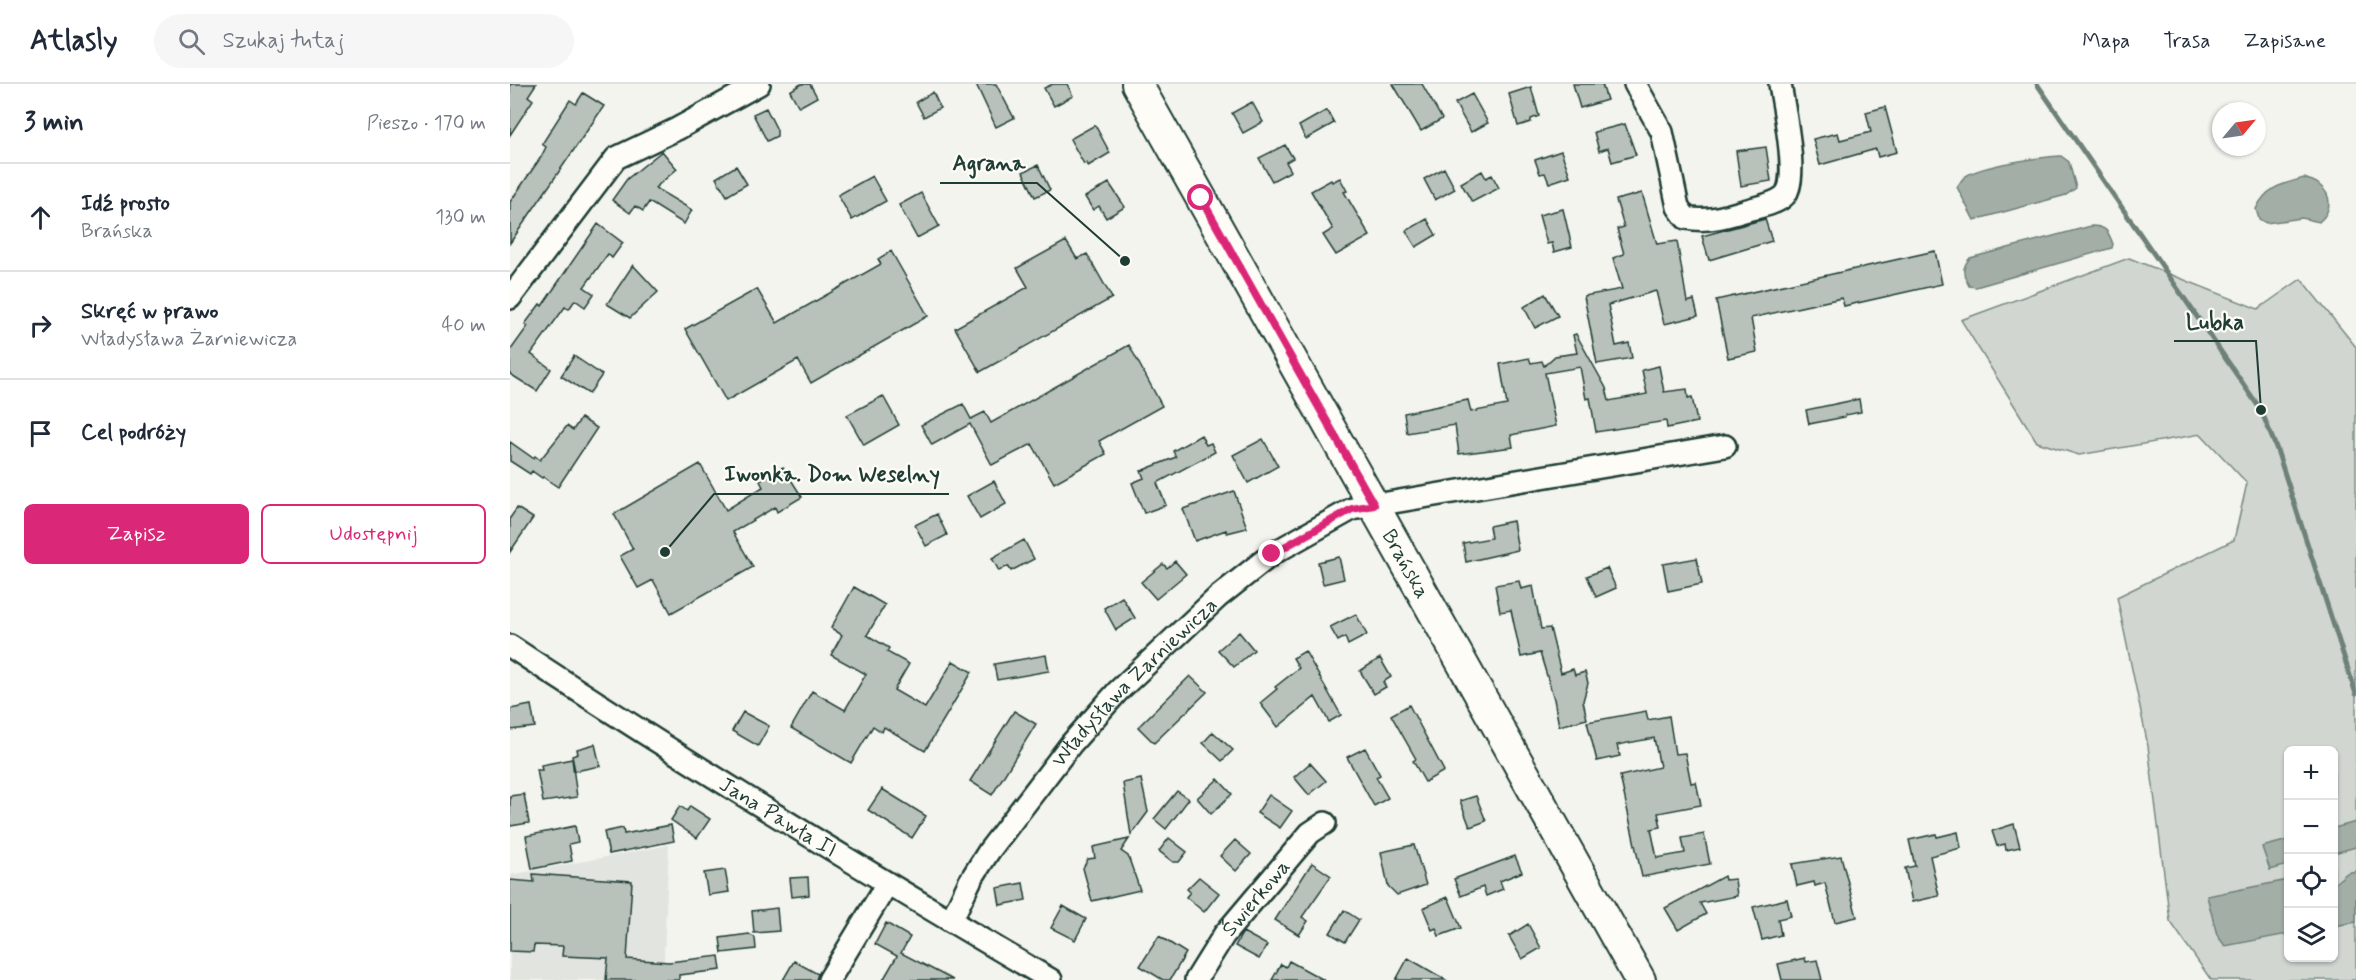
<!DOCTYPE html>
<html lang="pl">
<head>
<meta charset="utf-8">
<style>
	body { margin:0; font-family:Mynerve,sans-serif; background:#f6f6f7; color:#1f2937 }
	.controls { position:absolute; right:18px; bottom:18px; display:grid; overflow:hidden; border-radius:9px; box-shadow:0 2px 4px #0004 }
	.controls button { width:54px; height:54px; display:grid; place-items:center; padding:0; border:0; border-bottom:2px solid #e0e1e3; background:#fff; color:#1f2937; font:30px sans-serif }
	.compass { position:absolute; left:1702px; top:18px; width:54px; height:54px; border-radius:50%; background:#fff; box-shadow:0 2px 4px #0004; rotate:61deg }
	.stop { position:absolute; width:18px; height:18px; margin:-14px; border:4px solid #db2777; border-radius:50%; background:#fff }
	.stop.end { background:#db2777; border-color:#fff; box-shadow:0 2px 6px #0008 }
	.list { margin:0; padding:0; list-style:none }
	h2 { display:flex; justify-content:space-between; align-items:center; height:78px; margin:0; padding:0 24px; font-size:26px }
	h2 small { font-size:20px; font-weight:400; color:#747a83 }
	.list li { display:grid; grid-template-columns:39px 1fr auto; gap:18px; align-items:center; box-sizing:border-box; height:108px; padding:0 24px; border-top:2px solid #e0e1e3 }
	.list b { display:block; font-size:22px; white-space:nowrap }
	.list p { margin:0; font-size:20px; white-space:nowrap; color:#747a83 }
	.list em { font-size:20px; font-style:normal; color:#747a83 }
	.actions { display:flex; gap:12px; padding:18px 24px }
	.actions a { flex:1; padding:14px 0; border:2px solid #db2777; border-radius:9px; text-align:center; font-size:21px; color:#db2777 }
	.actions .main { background:#db2777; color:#fff }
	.icon { flex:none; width:33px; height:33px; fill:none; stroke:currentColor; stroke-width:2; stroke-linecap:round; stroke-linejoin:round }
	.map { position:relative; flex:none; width:1846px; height:896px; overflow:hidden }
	header { display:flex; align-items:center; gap:36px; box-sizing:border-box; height:84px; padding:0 30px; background:#fff; border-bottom:2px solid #e0e1e3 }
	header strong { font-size:28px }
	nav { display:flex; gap:33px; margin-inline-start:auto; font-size:21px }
	.search { width:420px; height:54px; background:#f6f6f7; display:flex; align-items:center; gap:15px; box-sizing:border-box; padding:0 21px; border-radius:33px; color:#747a83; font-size:22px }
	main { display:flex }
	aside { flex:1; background:#fff }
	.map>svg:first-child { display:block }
	.built { fill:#e2e5df }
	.green { fill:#d1d6d1; stroke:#788a82; stroke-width:1.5; fill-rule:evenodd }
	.water { fill:#a3aea7; stroke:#6e8179; stroke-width:1.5 }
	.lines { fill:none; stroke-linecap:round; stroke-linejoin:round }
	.stream { stroke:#6e8179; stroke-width:5 }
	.building { fill:#b9c1bb; stroke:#1f3d34; stroke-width:1.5 }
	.street-casing { stroke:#1f3d34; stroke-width:26 }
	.secondary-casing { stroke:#1f3d34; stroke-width:34 }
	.street { stroke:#fdfcf7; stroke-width:21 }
	.secondary { stroke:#fdfcf7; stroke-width:30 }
	.route { stroke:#db2777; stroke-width:8 }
	.labels { text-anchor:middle; stroke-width:4.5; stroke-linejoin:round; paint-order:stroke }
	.street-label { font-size:21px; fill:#1f3d34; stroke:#fdfcf7 }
	.leader { fill:none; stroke:#1f3d34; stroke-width:2 }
	.callout-dot { fill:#1f3d34; stroke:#fdfcf7; stroke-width:2 }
	.callout-label { font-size:22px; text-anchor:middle; font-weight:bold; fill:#1f3d34; stroke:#fdfcf7; stroke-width:4.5; stroke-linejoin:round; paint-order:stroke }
</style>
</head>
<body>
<header>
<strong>Atlasly</strong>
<div class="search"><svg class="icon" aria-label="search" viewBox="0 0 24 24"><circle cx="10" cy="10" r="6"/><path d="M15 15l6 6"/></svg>Szukaj tutaj</div>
<nav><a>Mapa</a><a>Trasa</a><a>Zapisane</a></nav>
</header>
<main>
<aside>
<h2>3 min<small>Pieszo · 170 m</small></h2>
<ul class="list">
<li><svg class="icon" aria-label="ahead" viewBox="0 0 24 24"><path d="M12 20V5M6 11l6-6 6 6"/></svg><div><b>Idź prosto</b><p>Brańska</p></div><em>130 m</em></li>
<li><svg class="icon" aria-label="right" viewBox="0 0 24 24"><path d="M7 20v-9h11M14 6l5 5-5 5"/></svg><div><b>Skręć w prawo</b><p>Władysława Żarniewicza</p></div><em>40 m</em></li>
<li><svg class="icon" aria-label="arrive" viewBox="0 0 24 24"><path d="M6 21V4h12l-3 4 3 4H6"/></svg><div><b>Cel podróży</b></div></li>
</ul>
<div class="actions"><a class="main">Zapisz</a><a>Udostępnij</a></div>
</aside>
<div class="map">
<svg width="1846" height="896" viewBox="0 0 1846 896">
	<rect width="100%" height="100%" fill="#f4f4ef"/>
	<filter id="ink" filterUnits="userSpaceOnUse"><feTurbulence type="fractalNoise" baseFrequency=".0167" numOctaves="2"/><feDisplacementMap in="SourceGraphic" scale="12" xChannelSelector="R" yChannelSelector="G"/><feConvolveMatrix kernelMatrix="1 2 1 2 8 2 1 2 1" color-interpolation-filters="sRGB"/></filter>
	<g filter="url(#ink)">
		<!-- built -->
		<path class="built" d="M159 761 153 896H0V791Z"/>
		<!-- green -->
		<path class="green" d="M1619 174 1748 225 1791 195 1846 263V896H1701L1660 837 1638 662 1607 513 1724 456 1737 399 1691 350 1569 371 1527 358 1451 236ZM1778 666H1824V874H1778Z"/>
		<!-- water -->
		<path class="water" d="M1551 72 1559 78 1566 104 1556 111 1464 136 1447 103C1450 99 1452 94 1456 92 1473 81 1531 73 1551 72Z
			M1794 94C1798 96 1805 97 1808 100 1823 111 1822 127 1809 138L1792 134 1756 139 1749 135 1746 125C1756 103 1772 100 1794 94Z
			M1581 142C1596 142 1598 147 1603 160L1602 164 1466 203 1459 202C1453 190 1451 184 1460 174Z
			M1846 738V763L1824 769V744Z
			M1778 756V781L1760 786 1752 763Z
			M1846 787V838L1824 842V800L1837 789Z
			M1778 796V850L1715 862 1707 851 1697 812Z"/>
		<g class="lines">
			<!-- stream -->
			<path class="stream" d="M1527 0 1751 326 1767 366 1846 610"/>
		</g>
		<!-- building -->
		<path class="building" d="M0 0H26L18 12 23 16 0 51Z
			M291 0H300L307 13 289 23 280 7Z
			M466 0H486L504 34 486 43Z
			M543 0H557L563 12 544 22 534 4Z
			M883 0H912L932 35 911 47Z
			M1063 0H1092L1097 16 1070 24Z
			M1021 3 1029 32 1021 35V38L1008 42 999 10Z
			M423 8 430 24 414 33 406 18Z
			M73 9 94 22 0 159V118L31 73 36 63 32 60 60 16 66 20Z
			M962 10 978 39 961 48 945 19Z
			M742 18 753 38 733 49 722 29Z
			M1375 23 1387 68 1368 73 1366 65 1310 81 1303 55 1328 49 1330 56 1361 48 1356 28Z
			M256 24 267 46V52L257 57 243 30Z
			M817 26 824 39 796 55 789 42Z
			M1115 40 1126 71 1102 78 1098 64 1089 67 1084 48Z
			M585 41 600 69 578 82 577 78 574 80 560 55Z
			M775 61 783 74 776 78 781 87 762 97 749 74Z
			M1256 63 1261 97 1231 102 1226 67Z
			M152 67 167 85 145 104 182 126 174 140 139 118 133 127 125 122 120 129 102 116 117 95Z
			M1051 67 1060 92 1039 99 1035 89 1030 90 1025 76Z
			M528 81 540 106 525 113 513 88Z
			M226 82 237 100 217 112 206 94Z
			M934 84 945 105 925 116 914 95Z
			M972 87 976 94 982 91 989 104 962 118 951 99Z
			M362 92 376 117 342 136 328 111Z
			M830 94 837 107 834 108 860 152 826 171 813 151 823 145 801 107 821 96 822 98Z
			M599 99 615 123 596 134 589 122 583 126 575 113Z
			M411 109 429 142 407 154 389 121Z
			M1132 109 1147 160 1167 157 1177 218 1184 216 1188 232 1154 240 1146 207 1098 221 1106 262 1119 259 1122 274 1087 280 1074 212 1112 205 1103 174 1114 170 1107 145 1114 143 1106 116Z
			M1053 125 1062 163 1044 168 1042 159 1037 160 1029 131Z
			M917 135 926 151 906 163 896 147Z
			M1255 135 1262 157 1199 176 1192 152Z
			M88 140 113 159 102 174 98 170 74 203 84 210 75 223 65 216 59 225 55 223 21 270 41 285 27 307 0 290V267L18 242 15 240 30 220 32 222Z
			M556 157 567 175 577 170 602 214 470 288 445 244 518 203 507 184Z
			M381 167 418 232 301 299 288 276 216 317 175 245 247 205 267 239 371 180 368 175Z
			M1425 167 1432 200 1334 222 1332 214 1241 234 1247 268 1218 274 1206 216Z
			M123 181 148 208 120 234 97 220Z
			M1035 210 1048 232 1025 244 1014 223Z
			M1066 250 1096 304 1099 317 1137 310 1132 286 1149 282 1154 308 1177 305 1178 314 1182 313 1187 338 1157 344 1156 337 1086 348 1080 314 1076 315 1070 283 1035 289 1046 342 1001 351 1003 363 949 370 945 341 897 349 894 329 958 316 961 328 997 321 990 280 1019 274 1021 279 1032 277 1034 282 1045 272 1067 269 1063 251Z
			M619 261 652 322 589 357 596 370 544 399 522 360 482 381 460 340 422 361 411 341 453 320 461 335 475 328 481 339Z
			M64 272 92 291 79 310 51 292Z
			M373 312 389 341 354 361 337 331Z
			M1349 315 1351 328 1335 331V333L1299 340 1296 326Z
			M71 334 87 344 48 403 33 393 32 394 22 387 20 390 0 377V358L23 374 25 372 30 376 57 342 63 346Z
			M691 351 696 361 701 359 705 368 647 399 656 421 634 429 622 399 634 394 631 387 666 373 663 367Z
			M753 355 768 382 738 399 723 371Z
			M190 380 216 426 253 403 250 397 273 383 292 413 267 428 265 423 223 448 243 483 161 529 143 496 128 504 110 472 123 465 104 430Z
			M484 397 496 420 470 435 457 412Z
			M724 407 737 444 717 449 716 446 685 457 673 425Z
			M7 424 23 434 0 468V434Z
			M427 430 437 451 416 462 405 441Z
			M1003 437 1008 466 956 478 953 459 981 454 979 442Z
			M514 456 524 475 501 487 498 482 489 487 482 474Z
			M829 473 834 495 813 500 808 478Z
			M1187 474 1192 500 1158 507 1153 480Z
			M665 477 676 490 646 515 631 498 653 480 657 484Z
			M1097 484 1106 504 1086 513 1077 492Z
			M1009 497 1011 505 1023 502 1031 545 1040 544 1051 589 1063 585 1065 591 1075 588 1078 599 1073 617 1077 635 1049 642 1044 615 1030 569 1011 573 1001 526 990 528 985 501Z
			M344 503 375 521 357 551 379 564 377 568 399 580 384 606 415 624 443 577 462 588 415 667 374 643 372 648 363 642 341 679 281 644 302 607 335 626 356 590 321 571 332 551 321 544Z
			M612 513 625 534 606 546 594 524Z
			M846 530 857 551 838 561 835 553 828 557 820 543Z
			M729 548 744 566 724 583 708 566Z
			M795 567 831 631 819 638 805 613 768 643 750 619 767 605 765 603 789 584 783 574Z
			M536 571 539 587 487 596 484 580Z
			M870 574 881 593 873 598 876 603 864 610 850 587Z
			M680 592 697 608 644 659 628 643Z
			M21 621 25 643 0 646V625Z
			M899 621 934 687 915 698 903 677 906 675 881 631Z
			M504 627 526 640 482 711 460 697Z
			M1136 627 1138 636 1159 632 1165 670 1175 669 1181 699 1186 698 1191 721 1148 729 1151 743 1141 745 1147 774 1175 769 1172 754 1194 750 1200 780 1132 793 1110 692 1150 683 1144 654 1107 661 1110 672 1087 677 1077 638Z
			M233 628 259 642 248 662 222 647Z
			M703 648 723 666 712 677 693 659Z
			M85 660 90 682 65 687 62 672 68 670 67 665Z
			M855 664 870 691 866 693 878 714 864 722 837 673Z
			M62 675 67 713 33 718 27 686H32L31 681Z
			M800 679 816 697 799 711 784 693Z
			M631 695 638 728 621 751 613 699Z
			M708 695 722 710 701 730 687 714Z
			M372 705 416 732 402 754 358 726Z
			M667 707 679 715 656 745 644 735Z
			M14 710 19 739 0 742V712Z
			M759 711 782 727 770 744 747 729Z
			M966 712 976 737 960 743 950 717Z
			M170 722 177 727 180 722 200 735 187 754 161 736Z
			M1504 740 1510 763 1496 766 1495 760 1487 762 1482 747Z
			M161 741 164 757 99 770 94 748 113 744 114 750Z
			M65 742 68 758 59 760 62 777 22 785 16 752Z
			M1448 748 1451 764 1420 772 1429 812 1402 818 1395 784 1405 782 1399 756 1426 750 1427 753Z
			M659 754 677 768 669 778H663L649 767Z
			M619 755 611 767 618 772 630 806 582 817 573 784 578 775 585 774 583 763Z
			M725 756 741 770 726 787 710 772Z
			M904 761 916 801 887 811 878 802 871 768Z
			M1005 772 1012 788 990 797 993 805 976 812 973 803 951 812 944 795Z
			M1331 772 1347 833 1325 838 1315 799 1305 802 1304 798 1287 802 1282 780Z
			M802 779 821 792 792 833 798 837 789 851 765 836Z
			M215 786 219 808 198 811 194 789Z
			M23 790 122 797 117 875 159 878 209 872 211 886 169 891V896H96L98 874 52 872 53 862 24 861 23 868 0 867V796L24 798Z
			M1214 792 1215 796 1225 795 1227 812 1190 819 1196 830 1168 846 1155 824Z
			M298 793 299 811 282 813 280 794Z
			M689 793 709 809 694 828 676 813 680 808 677 805Z
			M513 799 516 816 490 821 487 804Z
			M938 813 951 844 929 852 926 844 922 846 913 824Z
			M1277 815 1281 832 1268 835 1271 851 1252 856 1243 823Z
			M553 822 576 835 565 856 541 844Z
			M267 824 269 847 244 849 242 827Z
			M834 826 849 836 835 858 820 849Z
			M376 839 400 853 391 869 443 896H373L387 872 365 860Z
			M1018 840 1031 864 1012 875 999 852Z
			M733 848 757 861 749 875 725 862Z
			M239 850 245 854 246 865 212 869 210 854Z
			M649 852 676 869 660 896H653L630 882Z
			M898 874 936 896H886Z
			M1295 874 1296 878 1307 876 1312 896H1272L1268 880Z
			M284 877 308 890 306 896H273Z
			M779 877 814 896H762L771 880 776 883Z"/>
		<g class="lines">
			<!-- street casing -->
			<g class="street-casing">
				<g id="street">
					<path d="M1125 0 1152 48 1168 123 1176 134C1197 138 1214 133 1234 127 1247 123 1263 121 1273 113 1291 100 1273 21 1270 0"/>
					<path d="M0 214 106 74 167 45 249 0"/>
					<path id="s1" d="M0 562C177 679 358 789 541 896"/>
					<path id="s2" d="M441 837 460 797 479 767 561 660 608 607 708 513 762 470 842 425 1215 362"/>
					<path d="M319 896 377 800"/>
					<path id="s3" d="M686 896 714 851 800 749 815 739"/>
				</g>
			</g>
			<!-- secondary casing -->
			<g class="secondary-casing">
				<g id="secondary">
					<path id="s4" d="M627 0 1130 896"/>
				</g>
			</g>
			<!-- street -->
			<use href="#street" class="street"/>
			<!-- secondary -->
			<use href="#secondary" class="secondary"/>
		</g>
	</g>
	<g class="lines" filter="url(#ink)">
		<!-- route -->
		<path class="route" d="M691 114 864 421 842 425 762 470"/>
	</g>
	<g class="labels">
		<!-- street labels -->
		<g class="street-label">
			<text dy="7" stroke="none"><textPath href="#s4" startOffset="550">Brańska</textPath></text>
			<text dy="7" stroke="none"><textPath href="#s2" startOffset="303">Władysława Żarniewicza</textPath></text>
			<text dy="7" stroke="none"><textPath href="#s1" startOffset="318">Jana Pawła II</textPath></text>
			<text dy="7" stroke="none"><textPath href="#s3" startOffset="102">Świerkowa</textPath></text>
		</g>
	</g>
	<!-- callouts -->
	<path class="leader" d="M615 177L527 99H430M1751 326L1746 257H1664M155 468L204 410H439"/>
	<g class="callout-dot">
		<circle cx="615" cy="177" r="6"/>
		<circle cx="1751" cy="326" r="6"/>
		<circle cx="155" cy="468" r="6"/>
	</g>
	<g class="callout-label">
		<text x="479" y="86">Agrana</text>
		<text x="1705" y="245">Lubka</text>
		<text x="322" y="397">Iwonka. Dom Weselny</text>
	</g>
</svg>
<div class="controls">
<button>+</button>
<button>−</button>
<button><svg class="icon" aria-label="locate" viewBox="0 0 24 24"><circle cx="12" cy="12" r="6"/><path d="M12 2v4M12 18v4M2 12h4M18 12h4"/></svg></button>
<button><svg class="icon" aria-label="layers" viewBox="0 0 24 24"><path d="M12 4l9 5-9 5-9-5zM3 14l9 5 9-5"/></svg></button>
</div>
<svg class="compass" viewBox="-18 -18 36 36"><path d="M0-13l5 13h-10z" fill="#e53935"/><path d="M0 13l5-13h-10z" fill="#747a83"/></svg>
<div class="stop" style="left:691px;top:114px"></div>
<div class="stop end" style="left:762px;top:470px"></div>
</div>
</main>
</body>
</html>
